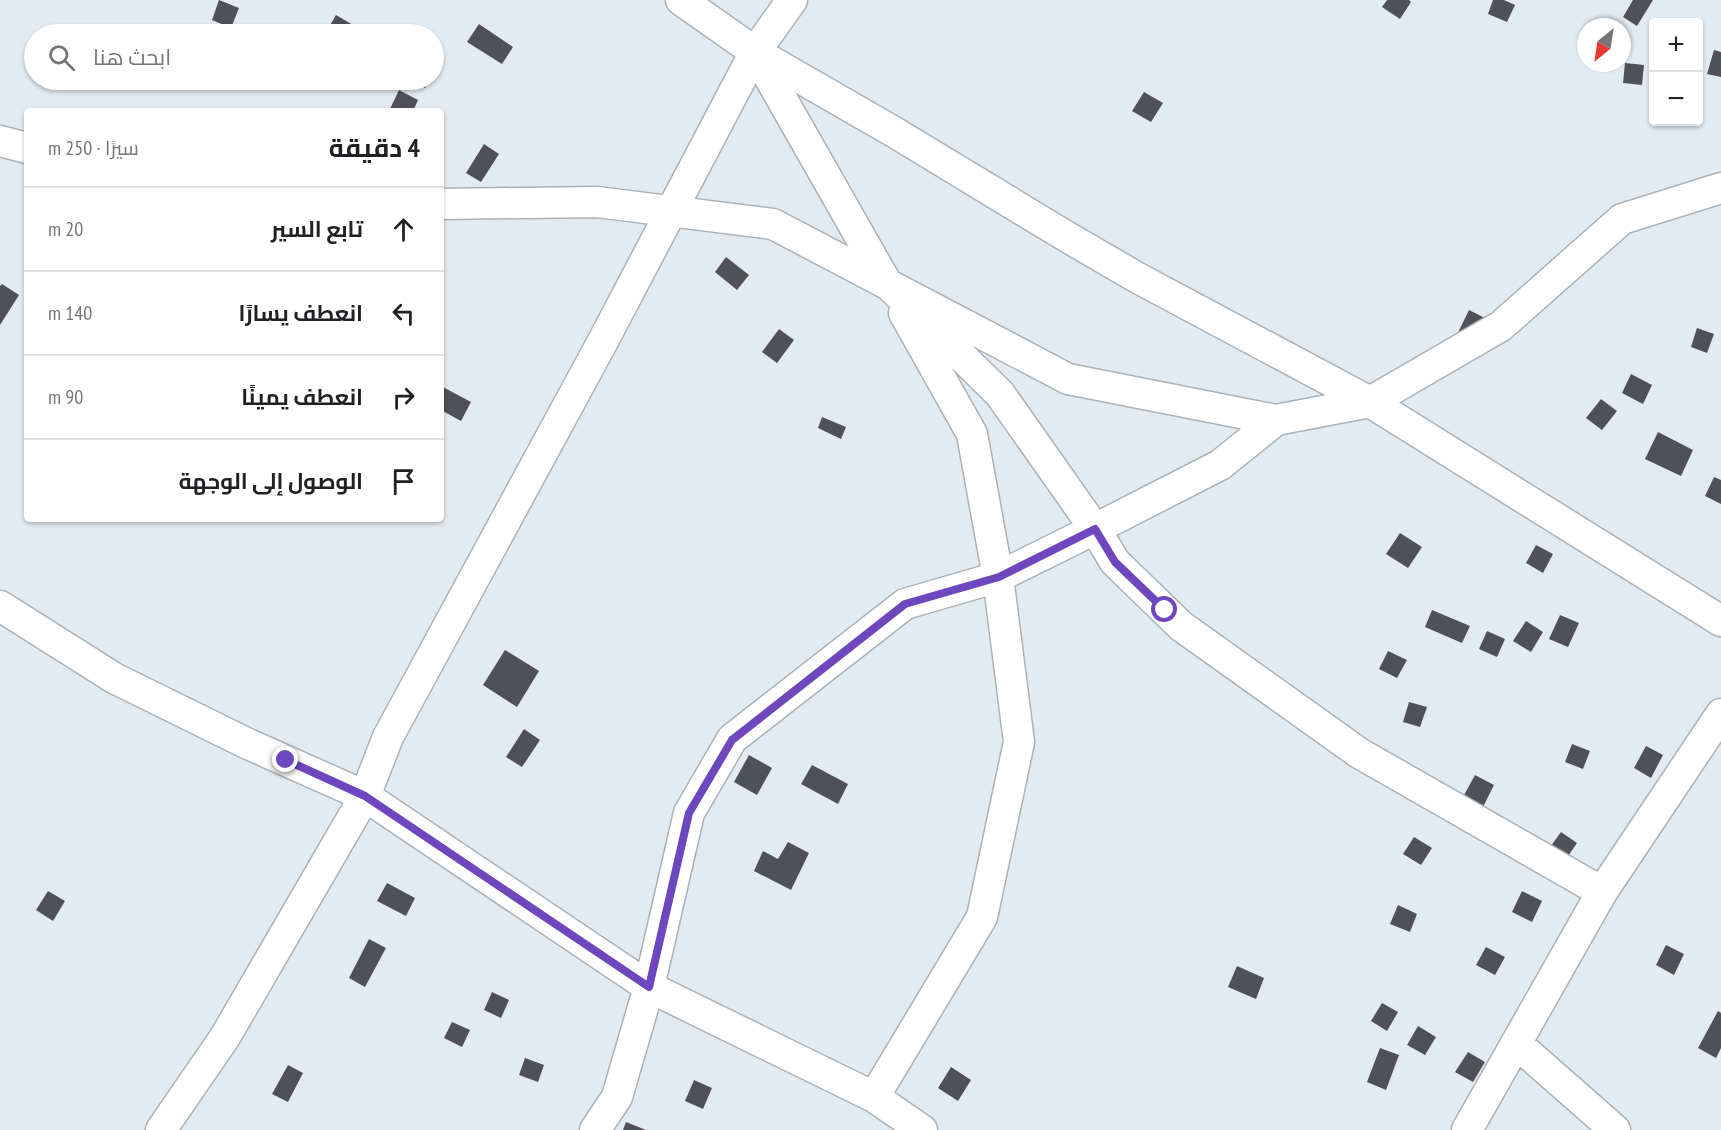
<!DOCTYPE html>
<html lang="ar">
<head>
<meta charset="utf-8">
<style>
	body { margin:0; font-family:"PT Sans Narrow",Cairo,sans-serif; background:#f6f6f6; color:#202124; direction:rtl }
	.controls { position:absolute; right:18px; top:18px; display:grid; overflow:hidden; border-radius:6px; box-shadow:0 2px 4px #0004 }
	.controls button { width:54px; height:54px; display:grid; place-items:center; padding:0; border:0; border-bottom:2px solid #e0e0e0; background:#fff; color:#202124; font:30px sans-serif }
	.compass { position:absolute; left:1577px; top:18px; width:54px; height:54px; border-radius:50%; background:#fff; box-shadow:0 2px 4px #0004; rotate:210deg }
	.stop { position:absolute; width:18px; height:18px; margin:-14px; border:4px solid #6e46be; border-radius:50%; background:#fff }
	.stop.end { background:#6e46be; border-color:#fff; box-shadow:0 2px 6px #0008 }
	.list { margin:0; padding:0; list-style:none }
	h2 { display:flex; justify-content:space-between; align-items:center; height:78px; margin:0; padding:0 24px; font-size:26px }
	h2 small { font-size:20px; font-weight:400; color:#757577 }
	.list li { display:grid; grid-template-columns:39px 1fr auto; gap:18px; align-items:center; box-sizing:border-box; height:84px; padding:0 24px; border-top:2px solid #e0e0e0 }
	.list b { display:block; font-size:22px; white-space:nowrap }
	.list em { font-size:20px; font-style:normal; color:#757577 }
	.icon { flex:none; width:33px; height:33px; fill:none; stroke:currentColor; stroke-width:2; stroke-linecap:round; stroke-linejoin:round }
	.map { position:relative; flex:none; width:1721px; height:1130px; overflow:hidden; direction:ltr }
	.search { position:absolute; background:#fff; box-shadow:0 2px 4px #0004; left:24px; top:24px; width:420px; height:66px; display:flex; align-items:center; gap:15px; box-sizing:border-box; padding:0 21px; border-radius:33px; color:#757577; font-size:22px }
	.panel { position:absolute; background:#fff; box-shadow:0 2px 4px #0004; left:24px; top:108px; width:420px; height:414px; border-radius:6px; direction:rtl }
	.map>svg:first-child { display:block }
	.building { fill:#4f5058 }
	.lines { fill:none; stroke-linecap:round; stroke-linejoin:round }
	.minor-casing { stroke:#a9b2b8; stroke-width:33 }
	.minor { stroke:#fff; stroke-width:30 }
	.route { stroke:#6e46be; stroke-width:8 }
</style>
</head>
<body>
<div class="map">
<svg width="1721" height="1130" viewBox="0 0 1721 1130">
	<rect width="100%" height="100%" fill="#e2ebf2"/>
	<!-- building -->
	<path class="building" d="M219 0 239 8 231 28 212 20Z
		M1387 0H1409L1411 2 1400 19 1382 7Z
		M1493 0H1504L1515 5 1507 22 1488 14Z
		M1633 0H1653L1637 26 1623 17Z
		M336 15 353 25 347 34H325Z
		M479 24 513 47 502 64 467 42Z
		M1714 50 1721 52V77L1707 74Z
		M1625 63 1644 65 1642 85 1623 83Z
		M407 80H429L425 88Z
		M399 90 418 100 413 111H393L390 109Z
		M1144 92 1163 103 1151 122 1132 111Z
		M484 144 499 154 481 182 466 173Z
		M726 257 749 275 737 290 715 272Z
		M2 284 19 295 0 325V286Z
		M1469 310 1489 320 1452 345Z
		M1697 328 1714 334 1707 353 1691 347Z
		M779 329 794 340 777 363 762 352Z
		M1631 374 1652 385 1643 404 1622 393Z
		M441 386 471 402 461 421 441 410Z
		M1601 399 1617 411 1602 430 1586 418Z
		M822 417 846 427 841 439 818 428Z
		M1658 432 1693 450 1681 476 1645 459Z
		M1714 477 1721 480V504L1705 496Z
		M1400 533 1422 547 1408 568 1386 554Z
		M1536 545 1553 554 1543 573 1526 563Z
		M1432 610 1470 626 1462 643 1425 627Z
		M1560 615 1579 623 1568 647 1549 639Z
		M1526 621 1543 632 1531 652 1513 641Z
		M1487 631 1505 639 1497 657 1479 649Z
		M505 650 539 671 517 707 483 685Z
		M1388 651 1407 660 1397 678 1379 669Z
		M1409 702 1427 707 1420 727 1403 722Z
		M524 729 540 740 522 767 506 757Z
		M1572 744 1590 751 1583 769 1565 762Z
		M1646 746 1663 755 1651 778 1634 768Z
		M749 755 772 768 757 795 734 782Z
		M812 765 848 784 838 804 801 784Z
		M1475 775 1494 785 1483 807 1463 797Z
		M1561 832 1577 843 1564 862 1548 850Z
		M1414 837 1432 848 1421 865 1403 854Z
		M788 842 809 853 791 890 754 871 763 851 778 859Z
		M387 883 415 898 406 916 377 901Z
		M48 891 65 901 53 921 36 910Z
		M1522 891 1542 901 1532 922 1512 912Z
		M1398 905 1417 914 1410 932 1390 924Z
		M369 939 386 948 365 987 349 978Z
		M1666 945 1684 954 1674 975 1656 965Z
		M1486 947 1505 957 1495 975 1476 965Z
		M1237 966 1264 978 1256 999 1228 987Z
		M492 992 509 1000 501 1018 484 1010Z
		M1382 1003 1398 1012 1387 1031 1371 1021Z
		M1718 1011 1721 1013V1048L1716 1058 1698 1048Z
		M452 1022 470 1030 462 1047 444 1038Z
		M1418 1026 1436 1037 1425 1055 1407 1045Z
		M1380 1048 1399 1055 1386 1090 1367 1082Z
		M1468 1052 1485 1062 1473 1082 1455 1072Z
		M525 1058 544 1065 538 1082 519 1075Z
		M288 1065 303 1073 288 1102 272 1094Z
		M951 1067 971 1080 958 1101 938 1088Z
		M694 1080 712 1088 703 1109 685 1101Z
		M626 1122 646 1130H623Z"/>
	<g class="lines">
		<!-- minor casing -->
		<g class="minor-casing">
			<path id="minor" d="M681 0 755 52 894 132 1064 235 1136 277 1370 402 1721 621
				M755 52 886 282 1000 394 1095 529 1115 562 1181 626 1359 753 1602 892
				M0 141 27 148
				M441 204 597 202 773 224 1068 379 1276 420 1370 402 1501 326 1622 219 1721 188
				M0 606 114 678 246 743 365 796 649 987 874 1097 922 1130
				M1516 1043 1615 1130
				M874 1097 982 917 1019 742 998 577 972 434 904 313
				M161 1130 225 1037 365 796 388 737 603 341 755 52 792 0
				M595 1130 617 1097 649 987 689 813 732 739 905 604 998 577 1095 529 1220 465 1276 420
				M1467 1130 1602 892 1721 714"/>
		</g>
		<!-- minor -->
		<use href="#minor" class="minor"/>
	</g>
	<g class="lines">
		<!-- route -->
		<path class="route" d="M286 760 365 796 649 987 689 813 732 740 905 604 999 577 1095 529 1115 562 1165 610"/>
	</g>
</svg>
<div class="controls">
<button>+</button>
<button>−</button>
</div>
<svg class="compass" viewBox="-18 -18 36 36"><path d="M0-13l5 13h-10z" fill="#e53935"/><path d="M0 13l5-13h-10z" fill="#757577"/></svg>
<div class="stop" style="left:1165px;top:610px"></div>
<div class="stop end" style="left:286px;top:760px"></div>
<div class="search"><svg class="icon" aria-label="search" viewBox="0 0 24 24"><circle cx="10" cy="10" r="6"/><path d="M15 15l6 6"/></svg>ابحث هنا</div>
<section class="panel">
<h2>4 دقيقة<small>سيرًا · 250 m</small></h2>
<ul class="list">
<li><svg class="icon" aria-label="ahead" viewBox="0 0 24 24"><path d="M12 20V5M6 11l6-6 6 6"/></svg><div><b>تابع السير</b></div><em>20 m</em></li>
<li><svg class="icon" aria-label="left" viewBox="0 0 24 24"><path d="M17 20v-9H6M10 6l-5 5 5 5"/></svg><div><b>انعطف يسارًا</b></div><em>140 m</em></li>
<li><svg class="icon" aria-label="right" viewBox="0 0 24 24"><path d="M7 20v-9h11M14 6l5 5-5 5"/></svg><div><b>انعطف يمينًا</b></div><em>90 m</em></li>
<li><svg class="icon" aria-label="arrive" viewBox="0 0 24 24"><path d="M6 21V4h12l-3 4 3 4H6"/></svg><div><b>الوصول إلى الوجهة</b></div></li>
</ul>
</section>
</div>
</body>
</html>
